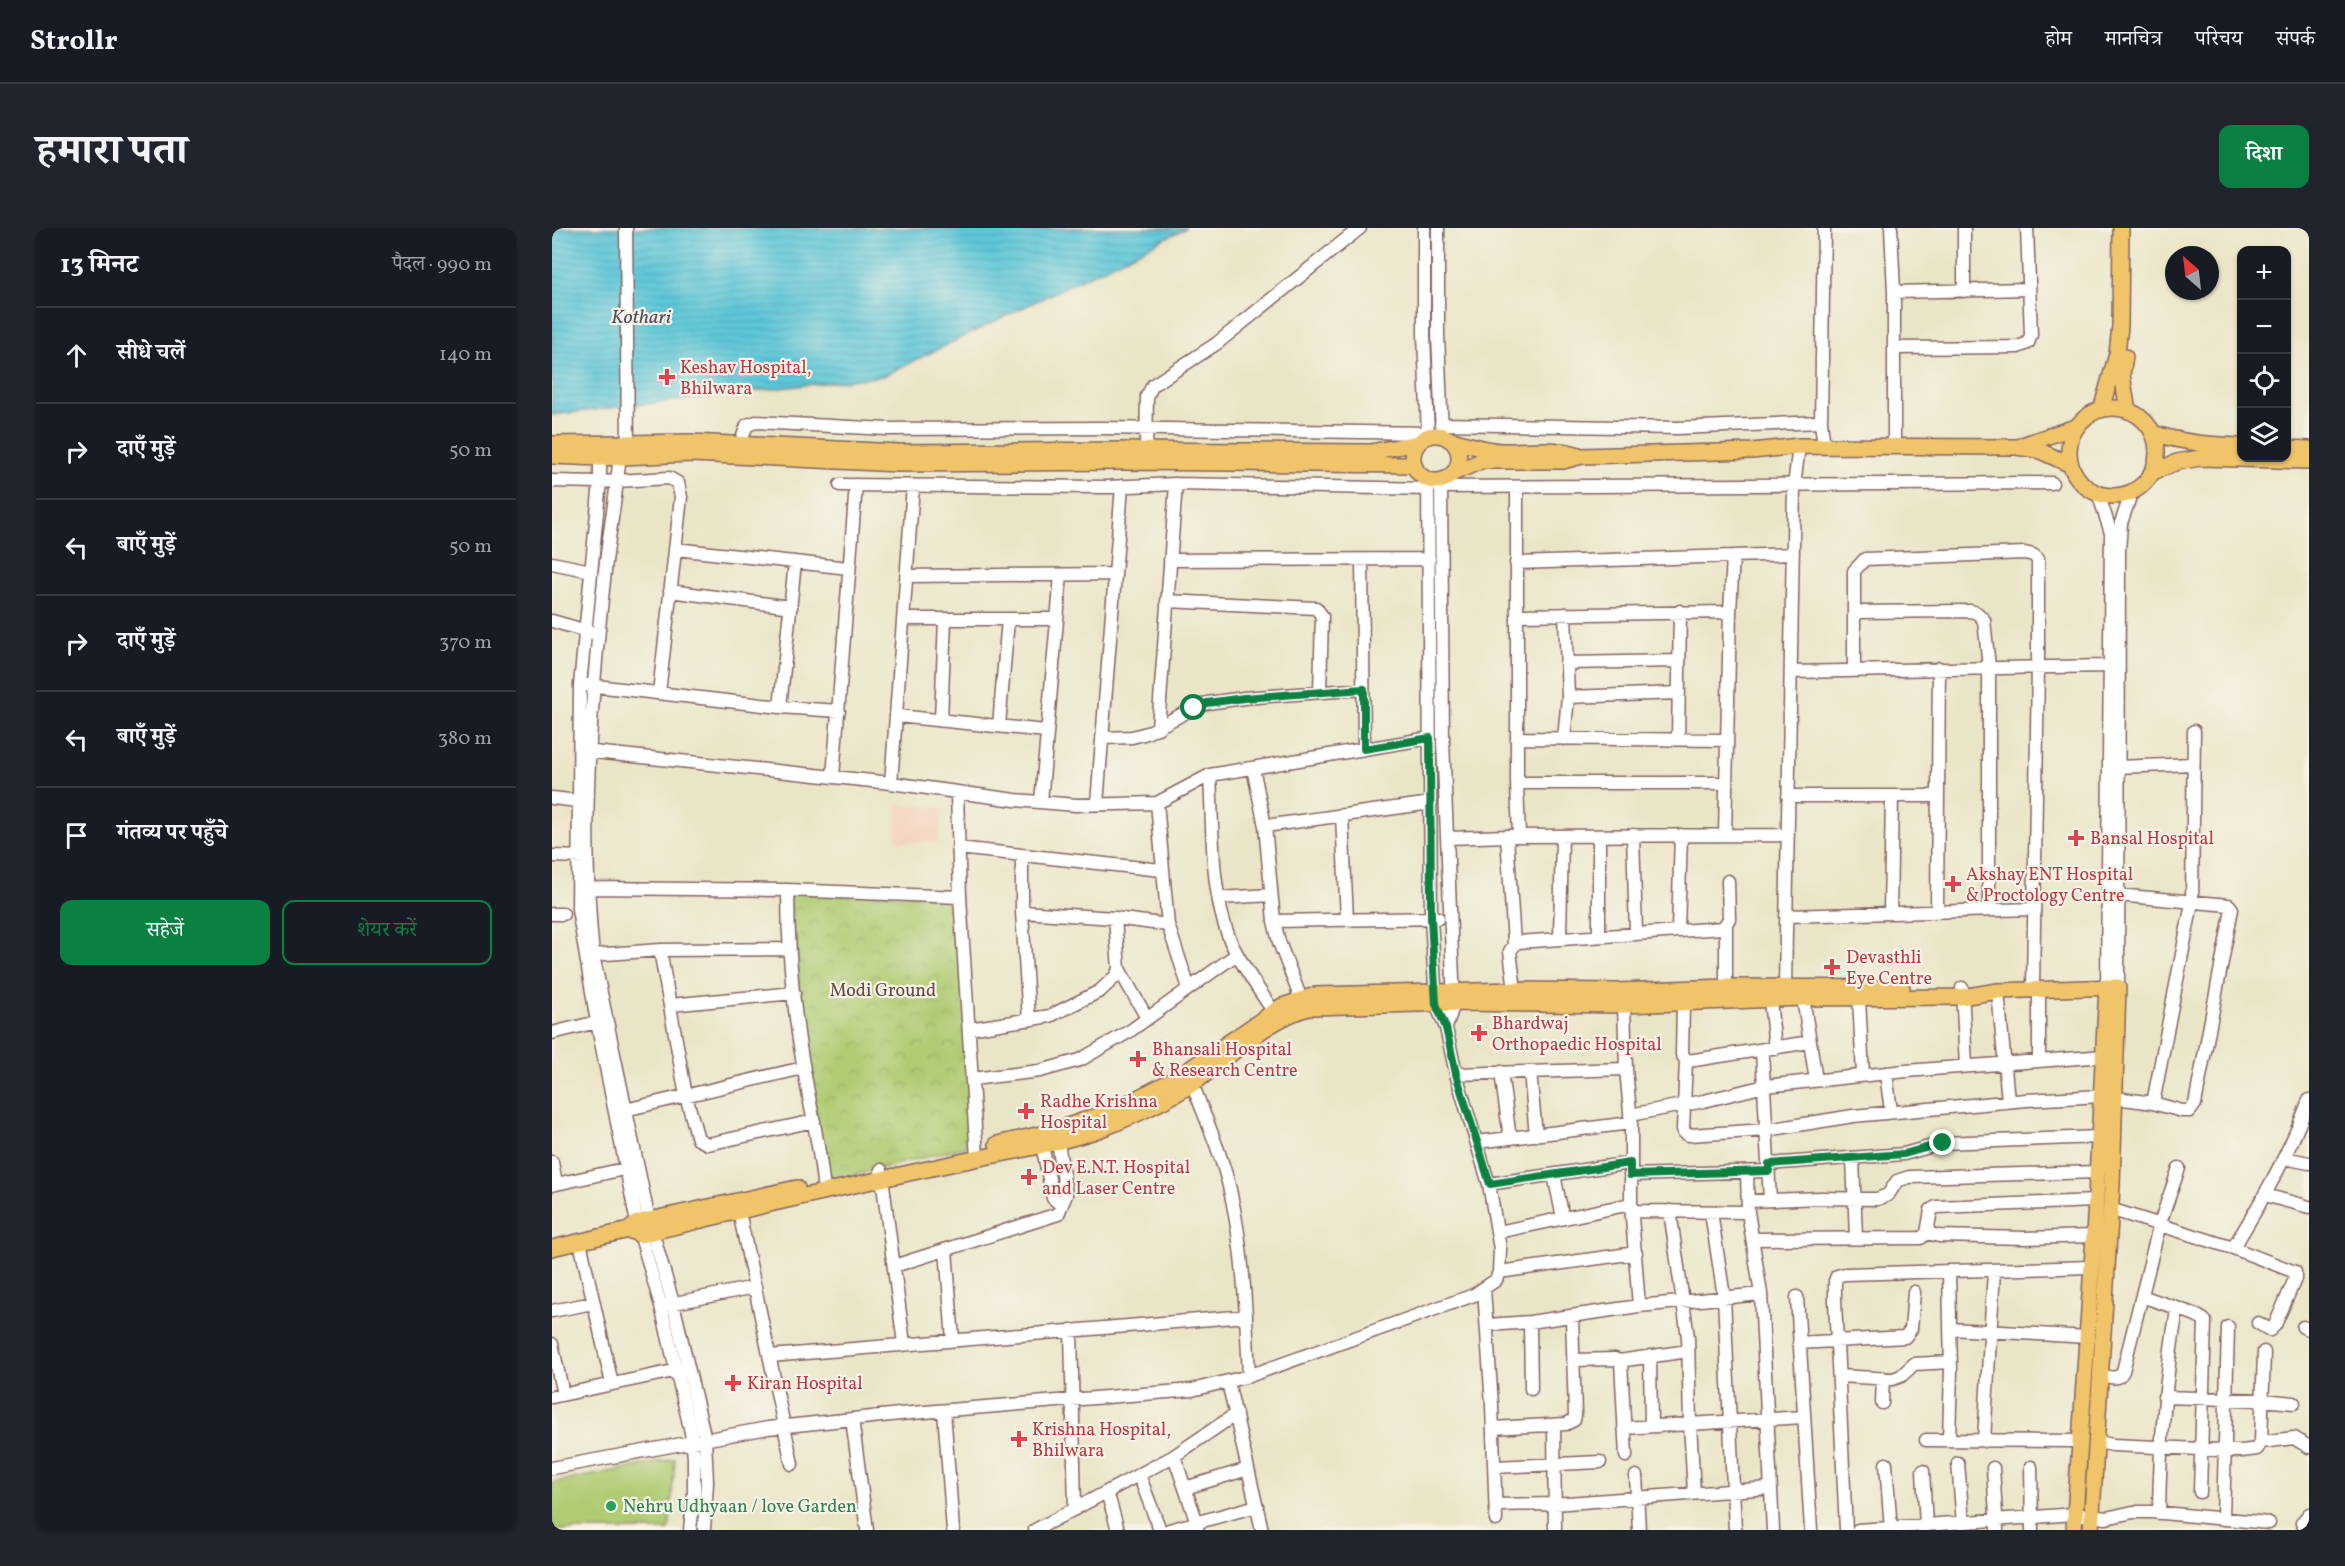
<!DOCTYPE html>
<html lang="hi">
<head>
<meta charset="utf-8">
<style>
	body { margin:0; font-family:Vollkorn,"Noto Serif Devanagari",serif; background:#20242c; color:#f1f3f6 }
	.controls { position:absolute; right:18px; top:18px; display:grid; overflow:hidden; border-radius:12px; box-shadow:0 2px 4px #0004 }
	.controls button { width:54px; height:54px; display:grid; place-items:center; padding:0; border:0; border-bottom:2px solid #363941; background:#171b24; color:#f1f3f6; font:30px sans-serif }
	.compass { position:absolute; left:1613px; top:18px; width:54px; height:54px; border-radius:50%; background:#171b24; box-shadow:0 2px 4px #0004; rotate:332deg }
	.stop { position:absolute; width:18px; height:18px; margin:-14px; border:4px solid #0b8043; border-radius:50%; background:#fff }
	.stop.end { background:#0b8043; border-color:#fff; box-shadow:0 2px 6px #0008 }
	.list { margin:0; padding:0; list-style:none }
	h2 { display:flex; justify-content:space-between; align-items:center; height:78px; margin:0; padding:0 24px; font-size:26px }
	h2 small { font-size:20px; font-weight:400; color:#9ea1a6 }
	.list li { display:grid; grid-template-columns:39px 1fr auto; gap:18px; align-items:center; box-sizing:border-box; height:96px; padding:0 24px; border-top:2px solid #363941 }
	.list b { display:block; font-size:22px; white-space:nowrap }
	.list em { font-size:20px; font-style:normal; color:#9ea1a6 }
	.actions { display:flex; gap:12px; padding:18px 24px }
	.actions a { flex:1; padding:14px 0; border:2px solid #0b8043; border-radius:12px; text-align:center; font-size:21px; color:#0b8043 }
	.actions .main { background:#0b8043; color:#fff }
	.icon { flex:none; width:33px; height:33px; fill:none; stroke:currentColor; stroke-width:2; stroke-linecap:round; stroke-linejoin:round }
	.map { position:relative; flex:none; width:1757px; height:1302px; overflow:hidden; border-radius:12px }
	header { display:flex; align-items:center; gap:36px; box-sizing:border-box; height:84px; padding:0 30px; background:#171b24; border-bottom:2px solid #363941 }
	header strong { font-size:28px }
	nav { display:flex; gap:33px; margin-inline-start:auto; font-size:21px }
	.intro { display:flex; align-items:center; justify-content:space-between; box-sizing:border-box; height:144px; padding:0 36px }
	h1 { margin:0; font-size:42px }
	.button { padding:15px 27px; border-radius:12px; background:#0b8043; color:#fff; font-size:21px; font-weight:700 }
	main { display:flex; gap:36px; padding:0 36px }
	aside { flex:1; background:#171b24; border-radius:12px; box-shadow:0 2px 4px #0004 }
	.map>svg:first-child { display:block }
	.built { fill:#f4d3c0 }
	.park { fill:url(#park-crowns); stroke:#7d764f; stroke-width:1.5 }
	.pitch { fill:#b0cc73; stroke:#7d764f; stroke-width:1.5 }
	.water { fill:url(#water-rules); stroke:#547382; stroke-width:1.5 }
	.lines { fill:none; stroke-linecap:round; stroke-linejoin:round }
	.minor-casing { stroke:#826462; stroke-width:15 }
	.major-casing { stroke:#826462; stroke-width:18 }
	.minor { stroke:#fff; stroke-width:12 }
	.major { stroke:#f0c469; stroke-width:15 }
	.route { stroke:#0b8043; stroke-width:8 }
	.health-dot { fill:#e0444e; stroke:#f7f3e8; stroke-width:2 }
	.leisure-dot { fill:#2e9e5b; stroke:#f7f3e8; stroke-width:2 }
	.labels { text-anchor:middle; stroke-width:4.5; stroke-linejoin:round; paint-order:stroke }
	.health-label { font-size:18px; fill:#be3a42; stroke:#f7f3e8; text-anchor:start }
	.park-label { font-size:18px; fill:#644a3d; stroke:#f7f3e8 }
	.leisure-label { font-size:18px; fill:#27864d; stroke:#f7f3e8; text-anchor:start }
	.water-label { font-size:20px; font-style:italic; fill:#50515f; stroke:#f7f3e8 }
</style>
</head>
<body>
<header>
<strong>Strollr</strong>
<nav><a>होम</a><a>मानचित्र</a><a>परिचय</a><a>संपर्क</a></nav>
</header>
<div class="intro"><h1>हमारा पता</h1><a class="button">दिशा</a></div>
<main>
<aside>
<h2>13 मिनट<small>पैदल · 990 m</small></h2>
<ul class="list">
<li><svg class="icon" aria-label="ahead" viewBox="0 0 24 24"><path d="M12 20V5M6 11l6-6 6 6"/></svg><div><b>सीधे चलें</b></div><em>140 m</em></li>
<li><svg class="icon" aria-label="right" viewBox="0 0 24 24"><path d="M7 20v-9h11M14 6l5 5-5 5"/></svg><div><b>दाएँ मुड़ें</b></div><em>50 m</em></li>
<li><svg class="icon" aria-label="left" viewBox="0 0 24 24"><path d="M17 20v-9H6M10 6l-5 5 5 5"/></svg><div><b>बाएँ मुड़ें</b></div><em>50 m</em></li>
<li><svg class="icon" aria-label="right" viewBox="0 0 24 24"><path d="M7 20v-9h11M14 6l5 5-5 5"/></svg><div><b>दाएँ मुड़ें</b></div><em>370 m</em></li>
<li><svg class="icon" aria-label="left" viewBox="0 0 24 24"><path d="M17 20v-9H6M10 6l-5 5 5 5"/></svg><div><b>बाएँ मुड़ें</b></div><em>380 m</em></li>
<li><svg class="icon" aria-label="arrive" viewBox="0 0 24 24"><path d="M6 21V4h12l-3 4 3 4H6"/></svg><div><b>गंतव्य पर पहुँचे</b></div></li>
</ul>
<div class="actions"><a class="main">सहेजें</a><a>शेयर करें</a></div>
</aside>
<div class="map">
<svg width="1757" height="1302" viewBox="0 0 1757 1302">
	<defs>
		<pattern id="park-crowns" width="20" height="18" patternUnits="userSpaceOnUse" patternTransform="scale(1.5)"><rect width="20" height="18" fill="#b0cc73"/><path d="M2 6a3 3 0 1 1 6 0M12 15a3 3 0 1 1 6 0" fill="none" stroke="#99af64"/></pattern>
		<pattern id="water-rules" width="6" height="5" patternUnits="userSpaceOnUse" patternTransform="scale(1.5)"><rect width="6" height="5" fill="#5dc7d8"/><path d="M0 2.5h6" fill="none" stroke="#52aaba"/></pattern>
	</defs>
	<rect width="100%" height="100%" fill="#f7f3e8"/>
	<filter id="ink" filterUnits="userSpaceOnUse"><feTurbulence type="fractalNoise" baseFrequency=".0167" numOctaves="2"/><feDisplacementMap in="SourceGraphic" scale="12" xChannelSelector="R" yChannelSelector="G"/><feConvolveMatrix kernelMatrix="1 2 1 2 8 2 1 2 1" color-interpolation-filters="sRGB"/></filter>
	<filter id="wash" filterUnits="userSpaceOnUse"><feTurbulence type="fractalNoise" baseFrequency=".008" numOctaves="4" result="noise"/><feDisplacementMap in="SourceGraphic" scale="24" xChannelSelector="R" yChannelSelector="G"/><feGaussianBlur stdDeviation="1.35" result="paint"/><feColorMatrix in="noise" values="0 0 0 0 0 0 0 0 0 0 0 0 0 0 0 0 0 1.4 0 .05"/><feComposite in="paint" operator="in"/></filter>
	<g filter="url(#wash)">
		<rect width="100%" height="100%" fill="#ebe5c7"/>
		<!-- built -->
		<path class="built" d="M345 577 391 580 386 614H344Z"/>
		<!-- park -->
		<path class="park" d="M236 662 408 669 424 916 271 955Z"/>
		<!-- pitch -->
		<path class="pitch" d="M123 1231 117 1302H0V1255Z"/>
		<!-- water -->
		<path class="water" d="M0 0H634L331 148 0 187Z"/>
	</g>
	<g filter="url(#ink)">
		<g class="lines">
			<!-- minor casing -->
			<g class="minor-casing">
				<path id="minor" d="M74 0 76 216
					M872 0V107L876 208
					M886 0V106L890 208
					M1339 0 1342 64V218
					M1412 63V0
					M1342 64 1477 61
					M1342 120 1466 119 1476 115 1479 107 1475 0
					M889 196 1125 200 1269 194
					M188 216 195 197 204 194 335 201 549 200 876 205
					M1272 219 1269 194 1272 0
					M68 221C66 262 57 302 53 343 39 470 28 600 41 727L97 992 121 1075 153 1211 155 1254 152 1302
					M48 222V254L28 457 26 681 45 794 85 995 109 1078 139 1204 142 1229V1265L138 1302
					M594 222 595 168 601 157 664 116 808 0
					M0 253 48 254 117 250 126 255 129 269 107 465
					M889 253 891 513 902 775 894 800
					M288 257 555 259 624 256 877 261
					M889 259 1500 255
					M965 260V555L967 608
					M1546 265 1559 305 1555 759
					M123 321 297 340
					M618 332 877 331
					M810 332 812 521
					M0 335 39 343
					M964 335 1241 326
					M356 348 563 346
					M118 363 239 379
					M615 373 764 380 770 388 768 464
					M1302 384 1419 383 1425 385 1432 392 1437 439V682
					M966 387 1178 384
					M352 391H505
					M0 393 42 405
					M1014 435 1127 433
					M1302 442V343L1313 331 1473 325 1481 327 1486 331V438L1481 761
					M1239 444 1557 438
					M35 457 228 479 287 483
					M1016 469 1127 465
					M228 479 243 334
					M345 488 494 503
					M389 492 393 391
					M447 498 456 391
					M606 500 624 256
					M550 510 580 509 595 505 642 480 655 475 692 470 811 461
					M966 510 1175 512
					M1012 511 1016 469 1013 386
					M1126 512 1128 383
					M32 523 339 555 463 572 524 577 605 575 658 547 878 510
					M1565 539 1641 536
					M701 540 713 598 722 693 727 714 749 771
					M658 547C661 598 658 664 678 712 689 737 706 760 721 783
					M281 549 304 257
					M339 555 361 258
					M965 555H1174
					M405 564 408 669 425 930
					M1236 568H1386
					M0 570 26 573
					M489 574 509 347
					M605 575 616 697 637 760
					M545 576 570 258
					M790 588 795 691
					M713 598 879 575
					M1081 607 1084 705
					M1173 607 1178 384 1181 328
					M955 608 962 716
					M1047 608V707
					M895 610 955 608 1236 607
					M406 620 609 642
					M470 627V684L477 792
					M0 628 32 629
					M35 660 236 662 408 669
					M236 662C236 722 241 783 252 842 259 883 269 923 272 965
					M668 670 719 667
					M1385 683 1387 440
					M470 684 563 690 616 697
					M1338 685 1340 568
					M0 686H11
					M1234 688 1482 681
					M722 693 886 690
					M1174 697V759
					M1126 702 1129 607
					M1008 710 1010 608
					M108 722 134 868 146 911 156 916 262 893
					M41 727 108 722 236 721
					M567 741 595 790
					M1233 759 1242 258 1247 218
					M1566 759 1567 323 1569 295 1580 263
					M1410 760 1414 838
					M1487 761V833
					M963 762 958 723 965 714 1171 700 1177 691 1176 653
					M1446 763 1456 873
					M1251 770 1264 852
					M1307 771 1311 847
					M1218 772 1223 820
					M1131 775 1130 827 1136 833 1258 814
					M118 777 242 765
					M417 801 498 788 548 763 564 748 567 741 563 690
					M0 805 45 794
					M1210 822 1218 972
					M1134 833 1131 901 1132 905 1137 907 1215 902 1301 888 1474 872 1550 868 1601 875 1630 883H1638L1643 876 1680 681 1677 677 1565 667
					M949 844 958 910
					M978 844 984 907
					M1334 845 1339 883
					M904 846 1074 841
					M638 850C652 887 669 924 678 962 692 1023 694 1086 697 1148
					M420 851 488 843 528 832 578 803 685 726
					M1601 875 1640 675 1642 503
					M73 882 251 840
					M1078 887 1152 873 1213 858 1354 843 1553 828
					M925 914 1079 895
					M490 917 501 970 509 977
					M1301 930 1304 1010
					M1732 930 1757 935
					M0 934 4 956
					M1217 936 1352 926 1391 915 1548 909
					M329 942 352 1116
					M1195 944 1196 984 1209 1066 1221 1302
					M1002 947 1011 990
					M1078 947 1217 943
					M937 956 1078 935
					M0 957 81 939
					M1713 967 1757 979
					M1196 973 1269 970 1325 971 1336 967 1345 953 1357 949 1546 944
					M185 974 240 1236
					M1558 981 1681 1020 1743 1044V1051L1723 1097 1718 1102 1706 1095
					M1080 983 1196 984
					M1118 983 1136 1109 1138 1195 1142 1265
					M1159 984 1172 1069 1183 1302
					M946 1004 1079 976
					M1375 1005 1387 1008 1473 1010 1542 1008
					M1200 1011 1369 1010 1375 1005 1379 982 1384 979 1544 973
					M28 1014 60 1156
					M1681 1020C1711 972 1738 924 1757 872
					M394 1022 401 1112
					M342 1038 506 986 514 967 506 914
					M947 1044 1084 1025
					M1397 1044 1399 1142 1397 1212
					M932 1061 940 1177 944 1292
					M1590 1068C1602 1073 1648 1086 1653 1093L1648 1264
					M1245 1069 1259 1302
					M113 1077 203 1059
					M1087 1078 1209 1066
					M0 1083 41 1075
					M978 1094 979 1161
					M936 1097 978 1094 1087 1078 1079 976V895L1074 841 1072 777
					M1751 1099 1757 1101
					M1399 1101 1535 1109
					M519 1102 523 1281
					M1247 1115 1353 1109 1359 1101 1362 1064
					M0 1116 11 1166
					M218 1128 694 1088
					M1098 1128 1099 1198
					M1022 1132 1063 1131 1069 1134 1074 1228
					M1067 1133 1136 1123
					M1549 1147C1558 1149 1566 1153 1571 1143L1608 995 1627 940
					M1287 1148 1341 1151 1349 1148 1362 1136 1399 1134
					M676 1154 710 1302
					M0 1169 131 1141
					M1612 1169 1710 1172 1742 1175
					M1330 1175 1331 1150
					M392 1183 401 1302
					M300 1191 315 1302
					M1002 1197 1003 1302
					M941 1200 1014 1196 1022 1192 1023 1187 1020 1088
					M1072 1200 1252 1189
					M1374 1212 1528 1213
					M1432 1213 1442 1043
					M1545 1214 1561 1217 1690 1223 1705 1221 1709 1214 1712 1124
					M1709 1214 1742 1210 1757 1219
					M622 1228 645 1295V1301
					M1406 1235 1411 1295
					M1334 1236 1339 1302
					M942 1239 1048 1234
					M1479 1239 1480 1302
					M0 1240 216 1200 348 1186 640 1162 697 1148 922 1067 944 1052 947 1044 948 1021 937 956 904 846 894 800 884 776 879 690 876 252
					M1441 1240 1445 1302
					M1371 1243 1374 1298
					M587 1247 608 1302
					M1084 1248 1087 1302
					M633 1260 696 1241
					M555 1264 566 1302
					M944 1277 1002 1276 1218 1260
					M1607 1285C1608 1214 1613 1151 1625 1082
					M1671 1291 1676 1099
					M483 1302 622 1228 684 1186
					M617 1302 705 1278
					M1294 1302 1283 1073V1053L1285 1048 1293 1046 1539 1039
					M1306 1302 1523 1286 1554 1290 1581 1284H1600L1717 1295
					M1754 1302 1750 1295 1757 1286"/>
			</g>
			<!-- major casing -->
			<g class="major-casing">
				<path id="major" d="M1573 129 1570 147 1576 183
					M1517 224a44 44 0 1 1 88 0a44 44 0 1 1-88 0Z
					M1549 182 1565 126 1568 98 1569 0
					M1601 205C1631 215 1658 217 1690 218
					M861 230a23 23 0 1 1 46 0a23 23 0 1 1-46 0Z
					M896 211C913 216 930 221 947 223 974 224 1001 218 1027 227
					M0 216 139 214 347 224 572 222 818 224 866 215
					M1470 217 1526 198
					M1734 220 1757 221
					M0 228 48 230 139 226 347 236 572 234 861 237
					M901 245 929 233H1011L1030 228 1200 223 1247 218 1464 219 1486 222 1519 237
					M1599 245 1625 234 1648 230 1757 233
					M445 916 494 905 560 883 623 851 730 778 763 767 963 762 1065 763 1174 759 1350 760
					M77 1002 88 1007C194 980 301 957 408 934 455 924 504 917 549 901 578 890 618 871 643 854 680 828 716 789 761 779L902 775 1072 777 1251 770 1409 769 1446 763 1566 759 1560 958 1539 1302
					M0 1020 77 1002 85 995 97 992 245 960
					M1522 1302 1542 1008 1555 759"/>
			</g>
			<!-- minor -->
			<use href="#minor" class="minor"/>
			<!-- major -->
			<use href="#major" class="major"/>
		</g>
	</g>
	<g class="lines" filter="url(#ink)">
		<!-- route -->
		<path class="route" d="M642 480 655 475 692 470 812 461V521L878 510 879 690 884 776 894 800 904 846 938 956 1078 935V947L1217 943V936L1352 926 1391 915"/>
	</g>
	<!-- markers -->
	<g class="health-dot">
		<path d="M112 140h6v6h6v6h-6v6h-6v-6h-6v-6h6z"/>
		<path d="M1521 601h6v6h6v6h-6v6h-6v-6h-6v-6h6z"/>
		<path d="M1398 647h6v6h6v6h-6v6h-6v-6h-6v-6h6z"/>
		<path d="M1277 730h6v6h6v6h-6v6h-6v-6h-6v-6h6z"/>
		<path d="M924 796h6v6h6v6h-6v6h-6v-6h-6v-6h6z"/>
		<path d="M583 822h6v6h6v6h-6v6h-6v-6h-6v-6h6z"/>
		<path d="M471 874h6v6h6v6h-6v6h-6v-6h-6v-6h6z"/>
		<path d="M474 940h6v6h6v6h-6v6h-6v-6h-6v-6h6z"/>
		<path d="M178 1146h6v6h6v6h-6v6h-6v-6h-6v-6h6z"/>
		<path d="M464 1202h6v6h6v6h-6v6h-6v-6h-6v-6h6z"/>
	</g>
	<circle class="leisure-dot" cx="59" cy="1278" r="6"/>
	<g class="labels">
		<!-- health labels -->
		<g class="health-label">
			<text x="128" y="145">Keshav Hospital,<tspan x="128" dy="21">Bhilwara</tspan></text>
			<text x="1538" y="616">Bansal Hospital</text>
			<text x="1414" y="652">Akshay ENT Hospital<tspan x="1414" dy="21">&amp; Proctology Centre</tspan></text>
			<text x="1294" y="735">Devasthli<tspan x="1294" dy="21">Eye Centre</tspan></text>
			<text x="940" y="801">Bhardwaj<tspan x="940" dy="21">Orthopaedic Hospital</tspan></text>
			<text x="600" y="827">Bhansali Hospital<tspan x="600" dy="21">&amp; Research Centre</tspan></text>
			<text x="488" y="879">Radhe Krishna<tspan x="488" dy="21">Hospital</tspan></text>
			<text x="490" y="945">Dev E.N.T. Hospital<tspan x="490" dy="21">and Laser Centre</tspan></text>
			<text x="195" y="1161">Kiran Hospital</text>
			<text x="480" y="1207">Krishna Hospital,<tspan x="480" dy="21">Bhilwara</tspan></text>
		</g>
		<!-- park labels -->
		<g class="park-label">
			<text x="331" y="768">Modi Ground</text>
		</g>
		<!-- leisure labels -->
		<g class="leisure-label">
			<text x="71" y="1284">Nehru Udhyaan / love Garden</text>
		</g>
		<!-- water labels -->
		<g class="water-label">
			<text x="89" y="95">Kothari</text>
		</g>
	</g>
</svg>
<div class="controls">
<button>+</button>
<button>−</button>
<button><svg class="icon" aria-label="locate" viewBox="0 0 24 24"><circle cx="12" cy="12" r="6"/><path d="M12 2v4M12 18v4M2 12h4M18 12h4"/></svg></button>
<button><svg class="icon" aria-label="layers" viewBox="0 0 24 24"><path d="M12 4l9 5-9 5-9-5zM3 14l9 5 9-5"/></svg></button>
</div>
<svg class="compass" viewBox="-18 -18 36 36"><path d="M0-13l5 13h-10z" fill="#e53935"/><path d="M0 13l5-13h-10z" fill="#9ea1a6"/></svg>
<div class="stop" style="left:642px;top:480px"></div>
<div class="stop end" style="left:1391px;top:915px"></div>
</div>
</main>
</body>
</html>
